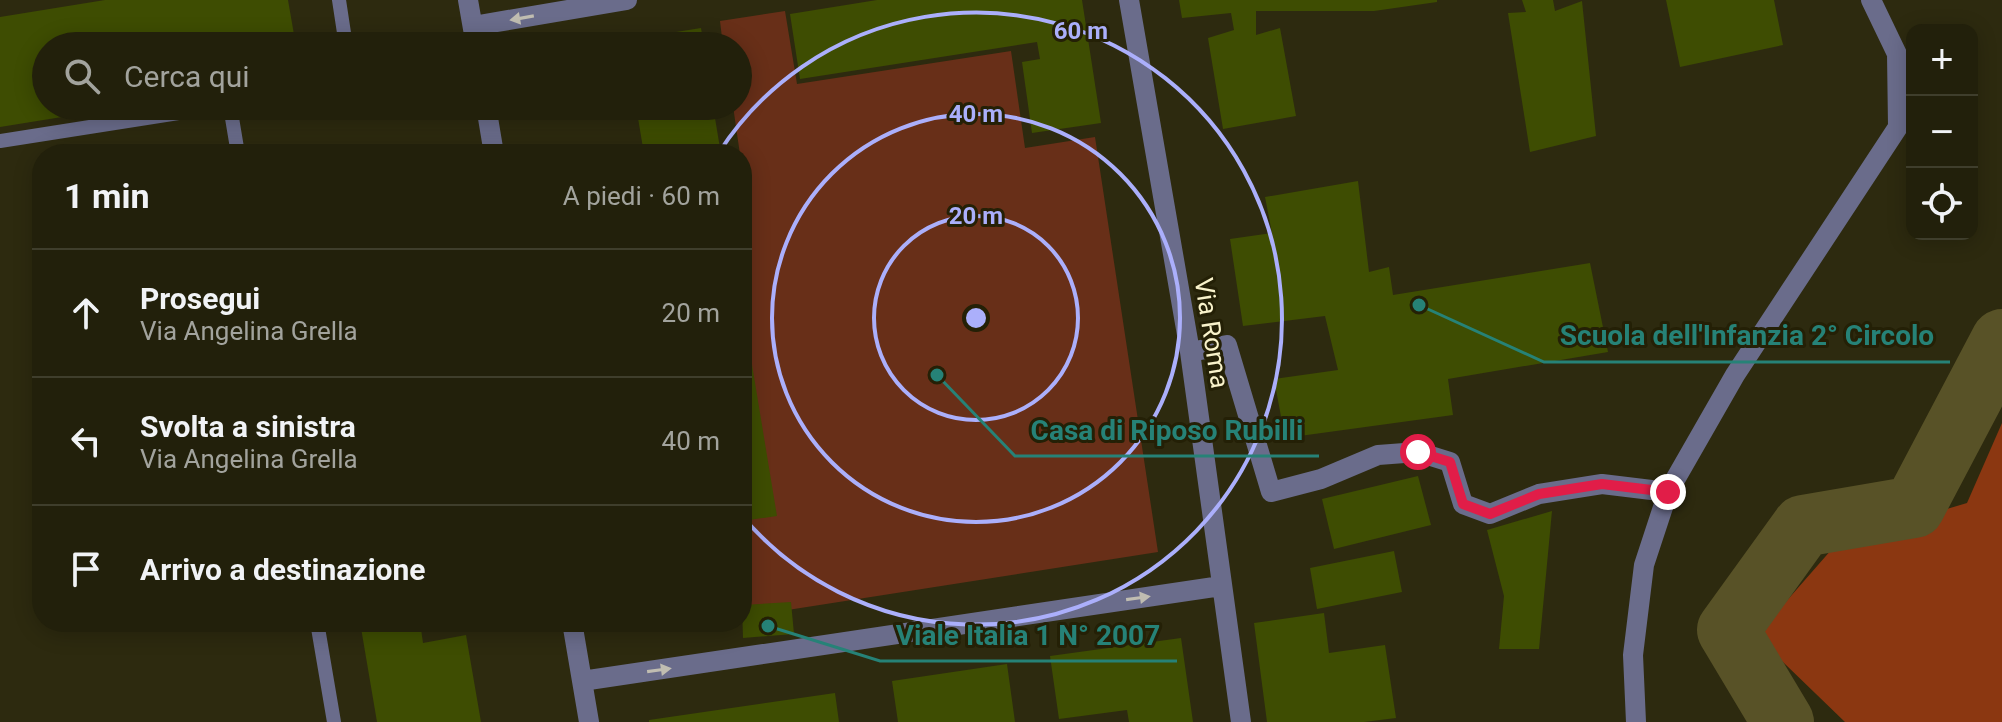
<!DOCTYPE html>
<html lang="it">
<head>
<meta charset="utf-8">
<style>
	body { margin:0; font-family:Roboto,sans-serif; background:#2a2814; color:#f1f3f6 }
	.controls { position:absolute; right:24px; top:24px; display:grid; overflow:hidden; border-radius:16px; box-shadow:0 4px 20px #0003 }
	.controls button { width:72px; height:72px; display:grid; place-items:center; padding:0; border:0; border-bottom:2px solid #3f3e2c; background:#22200b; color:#f1f3f6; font:40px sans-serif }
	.stop { position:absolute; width:24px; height:24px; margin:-18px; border:6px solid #e11d48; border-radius:50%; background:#fff }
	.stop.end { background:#e11d48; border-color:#fff; box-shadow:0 2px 8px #0008 }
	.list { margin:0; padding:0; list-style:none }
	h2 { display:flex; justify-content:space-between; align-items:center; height:104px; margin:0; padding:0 32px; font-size:34px }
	h2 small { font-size:26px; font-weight:400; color:#a2a39d }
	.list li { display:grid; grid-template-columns:52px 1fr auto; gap:24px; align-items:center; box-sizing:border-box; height:128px; padding:0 32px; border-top:2px solid #3f3e2c }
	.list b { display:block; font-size:30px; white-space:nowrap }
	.list p { margin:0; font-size:26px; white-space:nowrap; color:#a2a39d }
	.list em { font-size:26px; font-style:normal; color:#a2a39d }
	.icon { flex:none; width:44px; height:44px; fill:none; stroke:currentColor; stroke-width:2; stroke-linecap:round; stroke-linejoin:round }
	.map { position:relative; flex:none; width:2002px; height:722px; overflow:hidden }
	.search { position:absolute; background:#22200b; box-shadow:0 4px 20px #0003; left:32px; top:32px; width:720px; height:88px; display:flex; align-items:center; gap:20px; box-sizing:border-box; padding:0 28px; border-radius:44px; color:#a2a39d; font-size:30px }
	.panel { position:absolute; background:#22200b; box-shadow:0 4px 20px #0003; left:32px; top:144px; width:720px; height:488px; border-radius:32px }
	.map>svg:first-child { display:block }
	.green { fill:#682f18 }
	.forest { fill:#8b3711 }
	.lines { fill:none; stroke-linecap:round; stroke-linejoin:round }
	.river { stroke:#585227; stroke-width:62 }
	.building { fill:#3e4d02 }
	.lane { stroke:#6a6c8b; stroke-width:14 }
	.street { stroke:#6a6c8b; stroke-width:20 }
	.oneway { fill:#c0bdb1 }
	.route { stroke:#e11d48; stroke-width:10 }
	.ring { fill:none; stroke:#abaffb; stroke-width:4 }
	.labels { text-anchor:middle; stroke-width:6; stroke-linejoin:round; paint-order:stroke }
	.street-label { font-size:26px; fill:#f9f3cb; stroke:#242006 }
	.centre { fill:#abaffb; stroke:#242006; stroke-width:4 }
	.ring-label { font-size:24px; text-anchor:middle; font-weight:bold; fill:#abaffb; stroke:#242006; stroke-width:6; stroke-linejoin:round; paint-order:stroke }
	.leader { fill:none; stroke:#268277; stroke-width:3 }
	.callout-dot { fill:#268277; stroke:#242006; stroke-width:3 }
	.callout-label { font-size:28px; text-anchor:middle; font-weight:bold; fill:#268277; stroke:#242006; stroke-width:6; stroke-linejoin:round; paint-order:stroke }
</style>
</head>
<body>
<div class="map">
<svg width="2002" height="722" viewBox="0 0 2002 722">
	<rect width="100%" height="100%" fill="#2d2a0f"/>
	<!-- green -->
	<path class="green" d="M785 11 797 84 1011 51 1025 148 1095 137 1158 552 742 617V197L746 196 733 106H738V46H723L720 21Z"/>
	<!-- forest -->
	<path class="forest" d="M2002 423V722H1845L1756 636 1839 541 1967 503Z"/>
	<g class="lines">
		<!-- river -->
		<path class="river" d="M1783 722 1728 630 1803 526 1914 507 2002 340"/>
	</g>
	<!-- building -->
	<path class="building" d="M105 0H288L296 46H46V106L118 108 0 127V17Z
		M877 0H1082L1101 123 1032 133 1022 62 1040 59 1037 42 800 79 790 14Z
		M1179 0H1437V2L1374 11H1256V35L1280 28 1296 116 1223 129 1208 38 1234 30 1231 13 1182 18Z
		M1522 0H1553L1555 11 1582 1 1596 136 1530 152 1508 13 1526 12Z
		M1666 0H1774L1783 45 1680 67Z
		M701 28 704 46H627L626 40Z
		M636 106H713L721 154H644Z
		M1358 181 1369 272 1389 267 1393 295 1590 263 1608 352 1448 379 1453 415 1285 438 1274 379 1338 370 1325 316 1243 326 1230 239 1272 233 1265 197Z
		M742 304 777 516 742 521Z
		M1418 476 1431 525 1334 549 1322 499Z
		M1552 511 1539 649H1499L1504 596 1487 530Z
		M1394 551 1402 592 1317 609 1310 568Z
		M791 602 794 634 743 638 742 605Z
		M1324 613 1329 653 1385 645 1396 718 1364 722H1267L1254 623Z
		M360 622H420L423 643 466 635 481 722H377Z
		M1181 638 1193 722H1129L1127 710 1059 719 1050 656Z
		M1007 664 1015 722H898L892 681Z
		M835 693 839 722H649V720Z"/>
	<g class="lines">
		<!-- lane -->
		<path class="lane" d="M339 0 346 46
			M230 106 238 154
			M0 141 223 106
			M317 622 334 722"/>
		<!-- street -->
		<path class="street" d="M468 0 476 46
			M1129 0 1190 352 1241 722
			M473 26 627 0
			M486 106 494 154
			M1190 352 1227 345 1271 492 1321 479 1378 455 1418 452 1450 462 1463 504 1490 514 1539 494 1602 484 1668 492
			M572 622 589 722
			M582 681 1221 586
			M1636 722 1633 655 1644 565 1668 492 1735 375 1898 127 1897 54 1871 0"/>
	</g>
	<!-- one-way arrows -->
	<defs><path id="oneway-solid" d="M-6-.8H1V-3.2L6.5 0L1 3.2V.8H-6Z" transform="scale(2)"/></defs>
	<g class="oneway">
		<use href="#oneway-solid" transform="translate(522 18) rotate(170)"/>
		<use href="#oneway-solid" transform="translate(1138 598) rotate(-8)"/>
		<use href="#oneway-solid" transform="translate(659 670) rotate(-8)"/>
	</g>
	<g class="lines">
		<!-- route -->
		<path class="route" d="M1418 452 1450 462 1463 504 1490 514 1539 494 1602 484 1668 492"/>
	</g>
	<!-- distance rings -->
	<g class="ring">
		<circle cx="976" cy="318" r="102"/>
		<circle cx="976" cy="318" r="204"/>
		<path d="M718 154A306 306 0 1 1 743 517"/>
	</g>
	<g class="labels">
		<!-- street labels -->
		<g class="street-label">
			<text transform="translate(1212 333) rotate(81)" y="9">Via Roma</text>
		</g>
	</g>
	<circle cx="976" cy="318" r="12" class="centre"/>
	<g class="ring-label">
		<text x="1081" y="39">60 m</text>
		<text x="976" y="122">40 m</text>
		<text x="976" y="224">20 m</text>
	</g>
	<!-- callouts -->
	<path class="leader" d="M1419 305L1544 362H1950M937 375L1015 456H1319M768 626L880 661H1177"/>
	<g class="callout-dot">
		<circle cx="1419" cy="305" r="8"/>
		<circle cx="937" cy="375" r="8"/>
		<circle cx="768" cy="626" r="8"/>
	</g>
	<g class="callout-label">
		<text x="1747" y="345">Scuola dell'Infanzia 2° Circolo</text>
		<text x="1167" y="440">Casa di Riposo Rubilli</text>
		<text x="1028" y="645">Viale Italia 1 N° 2007</text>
	</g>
</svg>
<div class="controls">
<button>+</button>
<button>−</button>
<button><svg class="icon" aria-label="locate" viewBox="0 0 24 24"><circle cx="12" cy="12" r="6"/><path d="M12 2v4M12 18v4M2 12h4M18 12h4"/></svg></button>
</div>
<div class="stop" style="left:1418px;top:452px"></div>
<div class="stop end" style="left:1668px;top:492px"></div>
<div class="search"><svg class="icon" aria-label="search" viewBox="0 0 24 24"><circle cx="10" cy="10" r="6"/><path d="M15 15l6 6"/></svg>Cerca qui</div>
<section class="panel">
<h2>1 min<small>A piedi · 60 m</small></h2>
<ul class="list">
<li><svg class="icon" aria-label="ahead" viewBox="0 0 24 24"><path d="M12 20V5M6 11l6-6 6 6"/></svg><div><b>Prosegui</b><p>Via Angelina Grella</p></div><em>20 m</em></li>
<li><svg class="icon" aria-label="left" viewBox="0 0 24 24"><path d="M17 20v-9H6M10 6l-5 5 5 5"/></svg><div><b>Svolta a sinistra</b><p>Via Angelina Grella</p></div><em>40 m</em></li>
<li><svg class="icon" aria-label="arrive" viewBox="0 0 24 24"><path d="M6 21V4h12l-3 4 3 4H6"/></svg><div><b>Arrivo a destinazione</b></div></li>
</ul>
</section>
</div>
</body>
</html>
